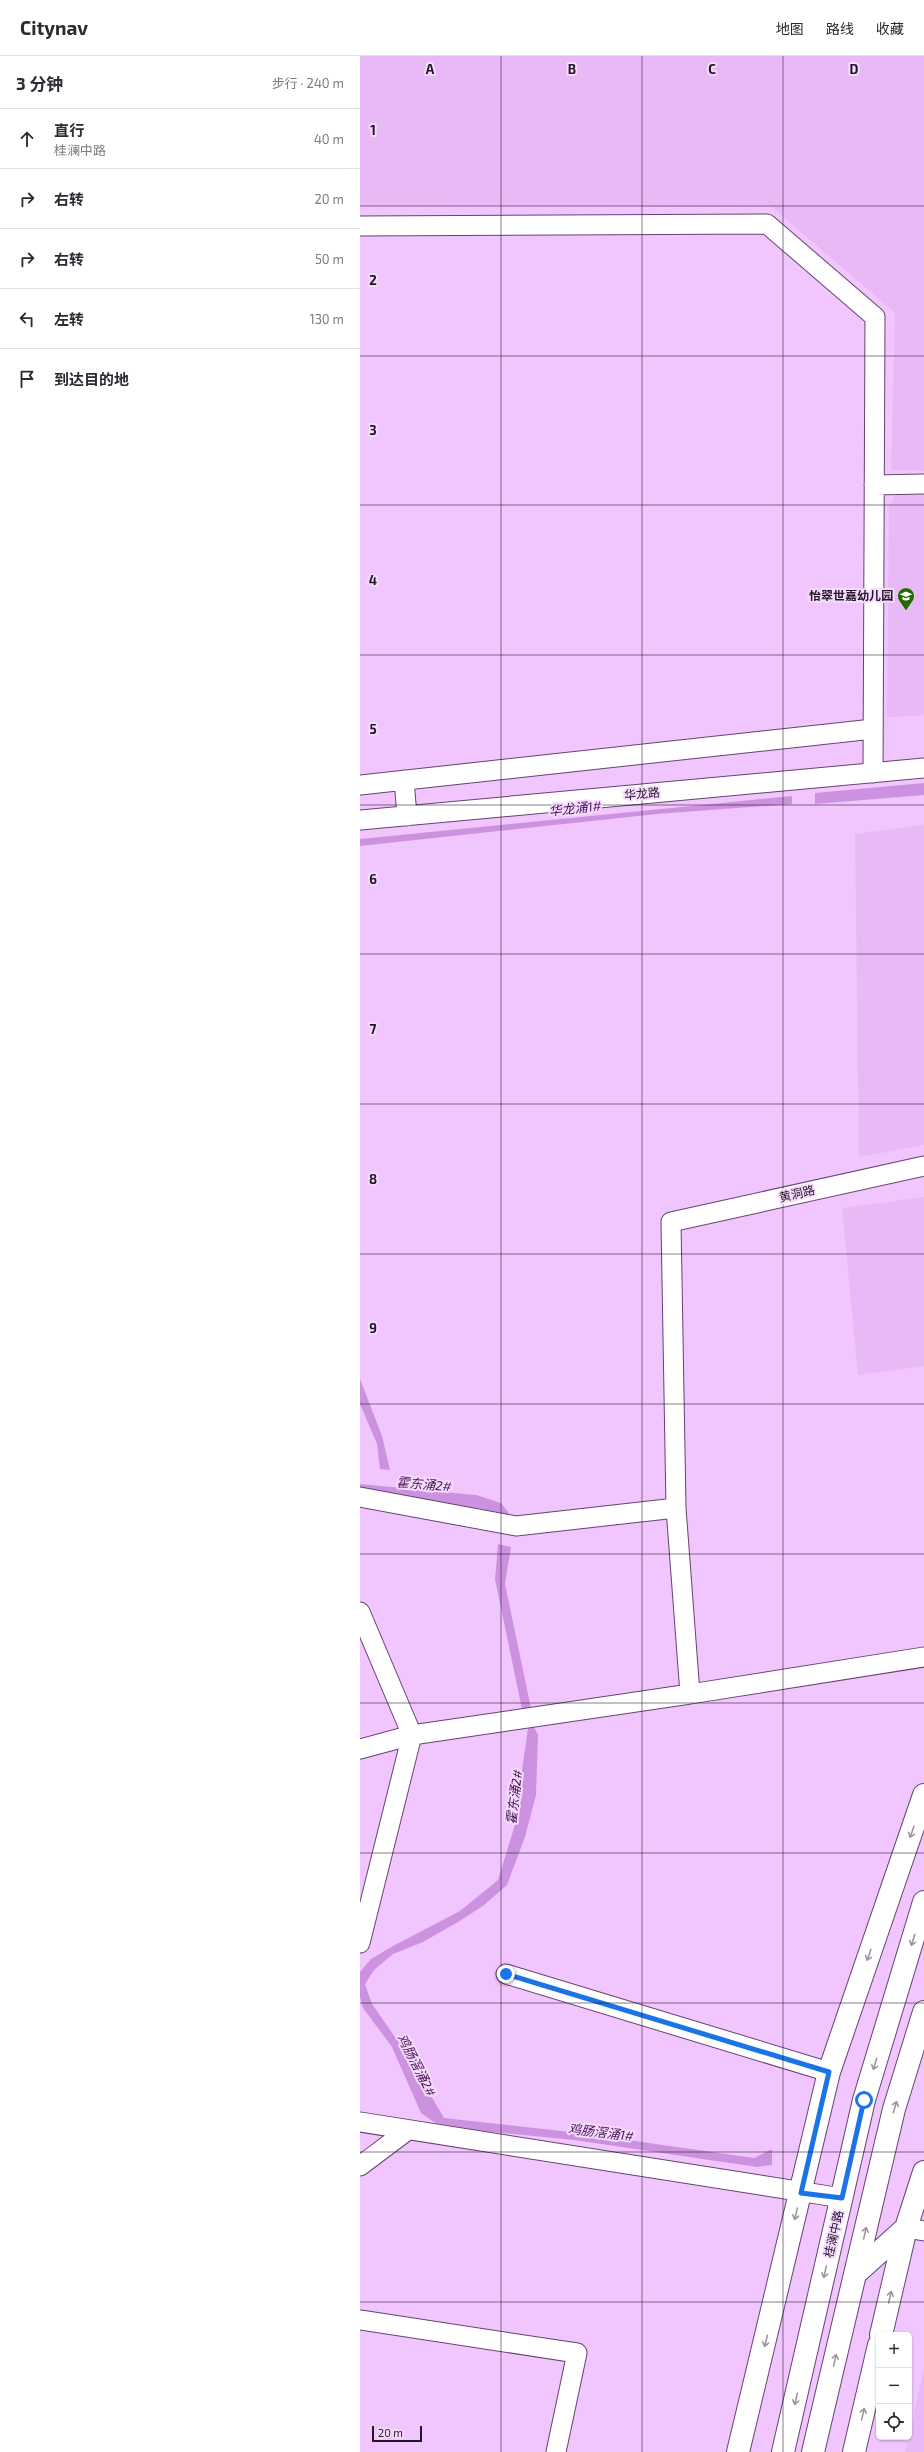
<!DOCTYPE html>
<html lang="zh">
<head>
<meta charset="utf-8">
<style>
	body { margin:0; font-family:"Exo 2","Noto Sans SC",sans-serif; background:#f7f7f7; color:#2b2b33 }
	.controls { position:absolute; right:12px; bottom:12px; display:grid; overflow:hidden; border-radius:6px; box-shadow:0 1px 3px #0004 }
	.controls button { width:36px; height:36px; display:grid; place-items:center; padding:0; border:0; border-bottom:1px solid #e1e1e2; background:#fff; color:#2b2b33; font:20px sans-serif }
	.scale { position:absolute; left:12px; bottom:10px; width:50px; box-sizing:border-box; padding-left:4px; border:2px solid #241429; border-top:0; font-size:11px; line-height:14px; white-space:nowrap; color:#241429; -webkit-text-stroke:3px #f5dbfc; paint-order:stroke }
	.stop { position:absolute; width:12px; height:12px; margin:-9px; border:3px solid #1a73e8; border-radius:50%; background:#fff }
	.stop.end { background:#1a73e8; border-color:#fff; box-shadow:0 1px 4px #0008 }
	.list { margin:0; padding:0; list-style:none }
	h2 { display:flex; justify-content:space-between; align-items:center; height:52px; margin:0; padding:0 16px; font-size:17px }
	h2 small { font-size:13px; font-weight:400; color:#7c7c81 }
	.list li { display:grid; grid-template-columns:26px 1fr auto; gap:12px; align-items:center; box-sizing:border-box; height:60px; padding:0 16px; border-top:1px solid #e1e1e2 }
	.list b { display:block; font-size:15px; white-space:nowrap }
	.list p { margin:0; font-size:13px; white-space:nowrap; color:#7c7c81 }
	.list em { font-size:13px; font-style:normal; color:#7c7c81 }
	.icon { flex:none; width:22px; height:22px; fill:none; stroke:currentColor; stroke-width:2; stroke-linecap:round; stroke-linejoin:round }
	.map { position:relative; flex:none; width:564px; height:2396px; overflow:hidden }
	header { display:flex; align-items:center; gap:24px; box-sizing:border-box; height:56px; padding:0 20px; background:#fff; border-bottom:1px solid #e1e1e2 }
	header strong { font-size:19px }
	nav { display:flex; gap:22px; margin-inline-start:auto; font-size:14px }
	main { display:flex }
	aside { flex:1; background:#fff }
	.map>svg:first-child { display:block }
	.built { fill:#e9b9f7 }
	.water { fill:#cd92df }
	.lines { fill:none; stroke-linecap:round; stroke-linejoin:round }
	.minor-casing { stroke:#674272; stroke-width:21 }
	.major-casing { stroke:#674272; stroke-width:24 }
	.minor { stroke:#fff; stroke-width:19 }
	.major { stroke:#fff; stroke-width:22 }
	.oneway { stroke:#9c959f }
	.route { stroke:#1a73e8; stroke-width:5 }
	.grid { fill:none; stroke:#241429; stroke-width:1; stroke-opacity:0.55 }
	.labels { text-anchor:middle; stroke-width:4; stroke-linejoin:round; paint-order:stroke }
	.poi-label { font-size:12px; font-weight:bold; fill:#241429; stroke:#f5dbfc; text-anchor:end }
	.street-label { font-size:12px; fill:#241429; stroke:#f5dbfc }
	.water-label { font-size:13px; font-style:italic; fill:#491258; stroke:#f5dbfc }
	.grid-label { font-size:13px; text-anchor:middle; font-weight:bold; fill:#241429; stroke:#f5dbfc; stroke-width:4; stroke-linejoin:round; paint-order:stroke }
</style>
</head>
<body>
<header>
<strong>Citynav</strong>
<nav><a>地图</a><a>路线</a><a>收藏</a></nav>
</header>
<main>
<aside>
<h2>3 分钟<small>步行 · 240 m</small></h2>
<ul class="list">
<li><svg class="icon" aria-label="ahead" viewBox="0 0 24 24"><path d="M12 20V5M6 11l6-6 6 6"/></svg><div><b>直行</b><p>桂澜中路</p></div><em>40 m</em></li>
<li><svg class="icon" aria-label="right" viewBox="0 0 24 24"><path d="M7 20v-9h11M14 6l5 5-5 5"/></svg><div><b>右转</b></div><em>20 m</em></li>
<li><svg class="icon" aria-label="right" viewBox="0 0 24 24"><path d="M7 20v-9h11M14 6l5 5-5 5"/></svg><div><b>右转</b></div><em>50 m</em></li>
<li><svg class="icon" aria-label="left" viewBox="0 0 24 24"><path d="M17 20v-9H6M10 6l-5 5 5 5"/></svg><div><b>左转</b></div><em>130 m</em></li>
<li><svg class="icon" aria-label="arrive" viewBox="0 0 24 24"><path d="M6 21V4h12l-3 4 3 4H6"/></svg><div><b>到达目的地</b></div></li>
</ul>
</aside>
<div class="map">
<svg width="564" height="2396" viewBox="0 0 564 2396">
	<rect width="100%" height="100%" fill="#f1c6fe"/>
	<!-- built -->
	<path class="built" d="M0 0H564V415L531 414 535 257 412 151 0 150Z
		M535 439H564V658L556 660 527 661 529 451Z
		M564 769V1089L499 1101 495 778Z
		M564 1141V1310L498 1319 482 1152Z
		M564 2313V2396H545L549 2381Z"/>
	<!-- water -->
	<path class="water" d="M564 727V739L455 748V737Z
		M432 740V748L297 758 0 790V783Z
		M0 1323 22 1380 30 1414 20 1413 17 1388 0 1348Z
		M0 1428 116 1439 141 1447 149 1457 139 1463 124 1453 0 1438Z
		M138 1488 151 1491 145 1528 172 1657 163 1658 135 1523Z
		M174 1671 178 1679 176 1739 165 1781 147 1829 123 1850 98 1866 63 1886 33 1898 14 1914 5 1928 12 1948 44 1994 84 2062 219 2077 394 2102 412 2093V2109L397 2111 214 2084 81 2071 61 2057 32 1991 3 1952 0 1941V1916L11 1903 33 1890 100 1855 138 1824 154 1772 168 1672Z"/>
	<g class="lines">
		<!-- minor casing -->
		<g class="minor-casing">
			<path id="minor" d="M0 170 407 168 515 261 513 717
				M514 429 564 428
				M44 724 47 760
				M0 729 513 673
				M0 764 564 712
				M564 1110 311 1166 316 1452 330 1638 564 1601
				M0 1441 156 1470 316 1452
				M0 1556 52 1679 330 1638
				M0 1693 52 1679 0 1887
				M146 1918 469 2016
				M0 2066 482 2142
				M0 2110 48 2074
				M546 2172 564 2175
				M0 2264 217 2297 196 2396"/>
		</g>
		<!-- major casing -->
		<g class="major-casing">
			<path id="major" d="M495 2218 546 2172
				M521 2279 546 2172 564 2116
				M378 2396 469 2016 564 1739
				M423 2396 504 2044 564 1846
				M453 2396 534 2053 564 1956
				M494 2396 519 2289"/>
		</g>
		<!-- minor -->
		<use href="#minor" class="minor"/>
		<!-- major -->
		<use href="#major" class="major"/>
	</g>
	<!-- one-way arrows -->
	<defs><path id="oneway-shaft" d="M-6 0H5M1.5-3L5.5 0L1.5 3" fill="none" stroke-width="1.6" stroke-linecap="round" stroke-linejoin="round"/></defs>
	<g class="oneway">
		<use href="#oneway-shaft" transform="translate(552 1776) rotate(109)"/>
		<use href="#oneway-shaft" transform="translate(553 1884) rotate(107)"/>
		<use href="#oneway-shaft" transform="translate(509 1899) rotate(109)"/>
		<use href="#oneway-shaft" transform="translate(515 2008) rotate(107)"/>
		<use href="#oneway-shaft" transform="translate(535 2051) rotate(-74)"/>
		<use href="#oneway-shaft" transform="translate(436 2158) rotate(103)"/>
		<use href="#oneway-shaft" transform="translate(505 2177) rotate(-77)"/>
		<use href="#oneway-shaft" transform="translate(465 2216) rotate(103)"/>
		<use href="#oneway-shaft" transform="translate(530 2241) rotate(-77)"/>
		<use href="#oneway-shaft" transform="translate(406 2285) rotate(104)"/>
		<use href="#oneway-shaft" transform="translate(475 2304) rotate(-77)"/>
		<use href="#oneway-shaft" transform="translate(436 2343) rotate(103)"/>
		<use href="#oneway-shaft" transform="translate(503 2358) rotate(-77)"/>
	</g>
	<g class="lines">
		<!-- route -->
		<path class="route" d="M146 1918 469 2016 441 2137 482 2142 504 2044"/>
	</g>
	<!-- grid -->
	<path class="grid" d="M141 0V2396M282 0V2396M423 0V2396M0 150H564M0 300H564M0 449H564M0 599H564M0 749H564M0 898H564M0 1048H564M0 1198H564M0 1348H564M0 1498H564M0 1647H564M0 1797H564M0 1947H564M0 2096H564M0 2246H564"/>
	<!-- icons -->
	<defs>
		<g id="school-pin" transform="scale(0.9)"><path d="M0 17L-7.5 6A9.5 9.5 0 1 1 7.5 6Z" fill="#246800" stroke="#f5dbfc"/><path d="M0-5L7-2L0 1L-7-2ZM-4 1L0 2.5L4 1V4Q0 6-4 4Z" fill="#fff"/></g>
	</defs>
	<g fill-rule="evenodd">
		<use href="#school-pin" x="546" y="540"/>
	</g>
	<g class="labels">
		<!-- poi labels -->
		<g class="poi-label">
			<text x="533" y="544">怡翠世嘉幼儿园</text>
		</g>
		<!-- street labels -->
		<g class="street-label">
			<text transform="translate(282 738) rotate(-5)" y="4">华龙路</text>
			<text transform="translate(437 1138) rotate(-13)" y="4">黄洞路</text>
			<text transform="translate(474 2178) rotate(-77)" y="4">桂澜中路</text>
		</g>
		<!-- water labels -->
		<g class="water-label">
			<text transform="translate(215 752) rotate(-6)" y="5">华龙涌1#</text>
			<text transform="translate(64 1428) rotate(5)" y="5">霍东涌2#</text>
			<text transform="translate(154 1741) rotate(-83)" y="5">霍东涌2#</text>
			<text transform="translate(57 2009) rotate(63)" y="5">鸡肠滘涌2#</text>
			<text transform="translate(241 2076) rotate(7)" y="5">鸡肠滘涌1#</text>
		</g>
	</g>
	<g class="grid-label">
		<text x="70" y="18">A</text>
		<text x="212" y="18">B</text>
		<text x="352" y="18">C</text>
		<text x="494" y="18">D</text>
		<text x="13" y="79">1</text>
		<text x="13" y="229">2</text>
		<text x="13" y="379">3</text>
		<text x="13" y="529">4</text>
		<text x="13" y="678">5</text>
		<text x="13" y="828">6</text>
		<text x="13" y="978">7</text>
		<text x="13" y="1128">8</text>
		<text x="13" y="1277">9</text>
	</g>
</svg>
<div class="controls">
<button>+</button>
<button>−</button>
<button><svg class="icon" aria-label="locate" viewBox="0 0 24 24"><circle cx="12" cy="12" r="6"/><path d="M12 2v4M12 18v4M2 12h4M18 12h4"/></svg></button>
</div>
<div class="scale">20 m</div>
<div class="stop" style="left:504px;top:2044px"></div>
<div class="stop end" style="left:146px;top:1918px"></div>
</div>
</main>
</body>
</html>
